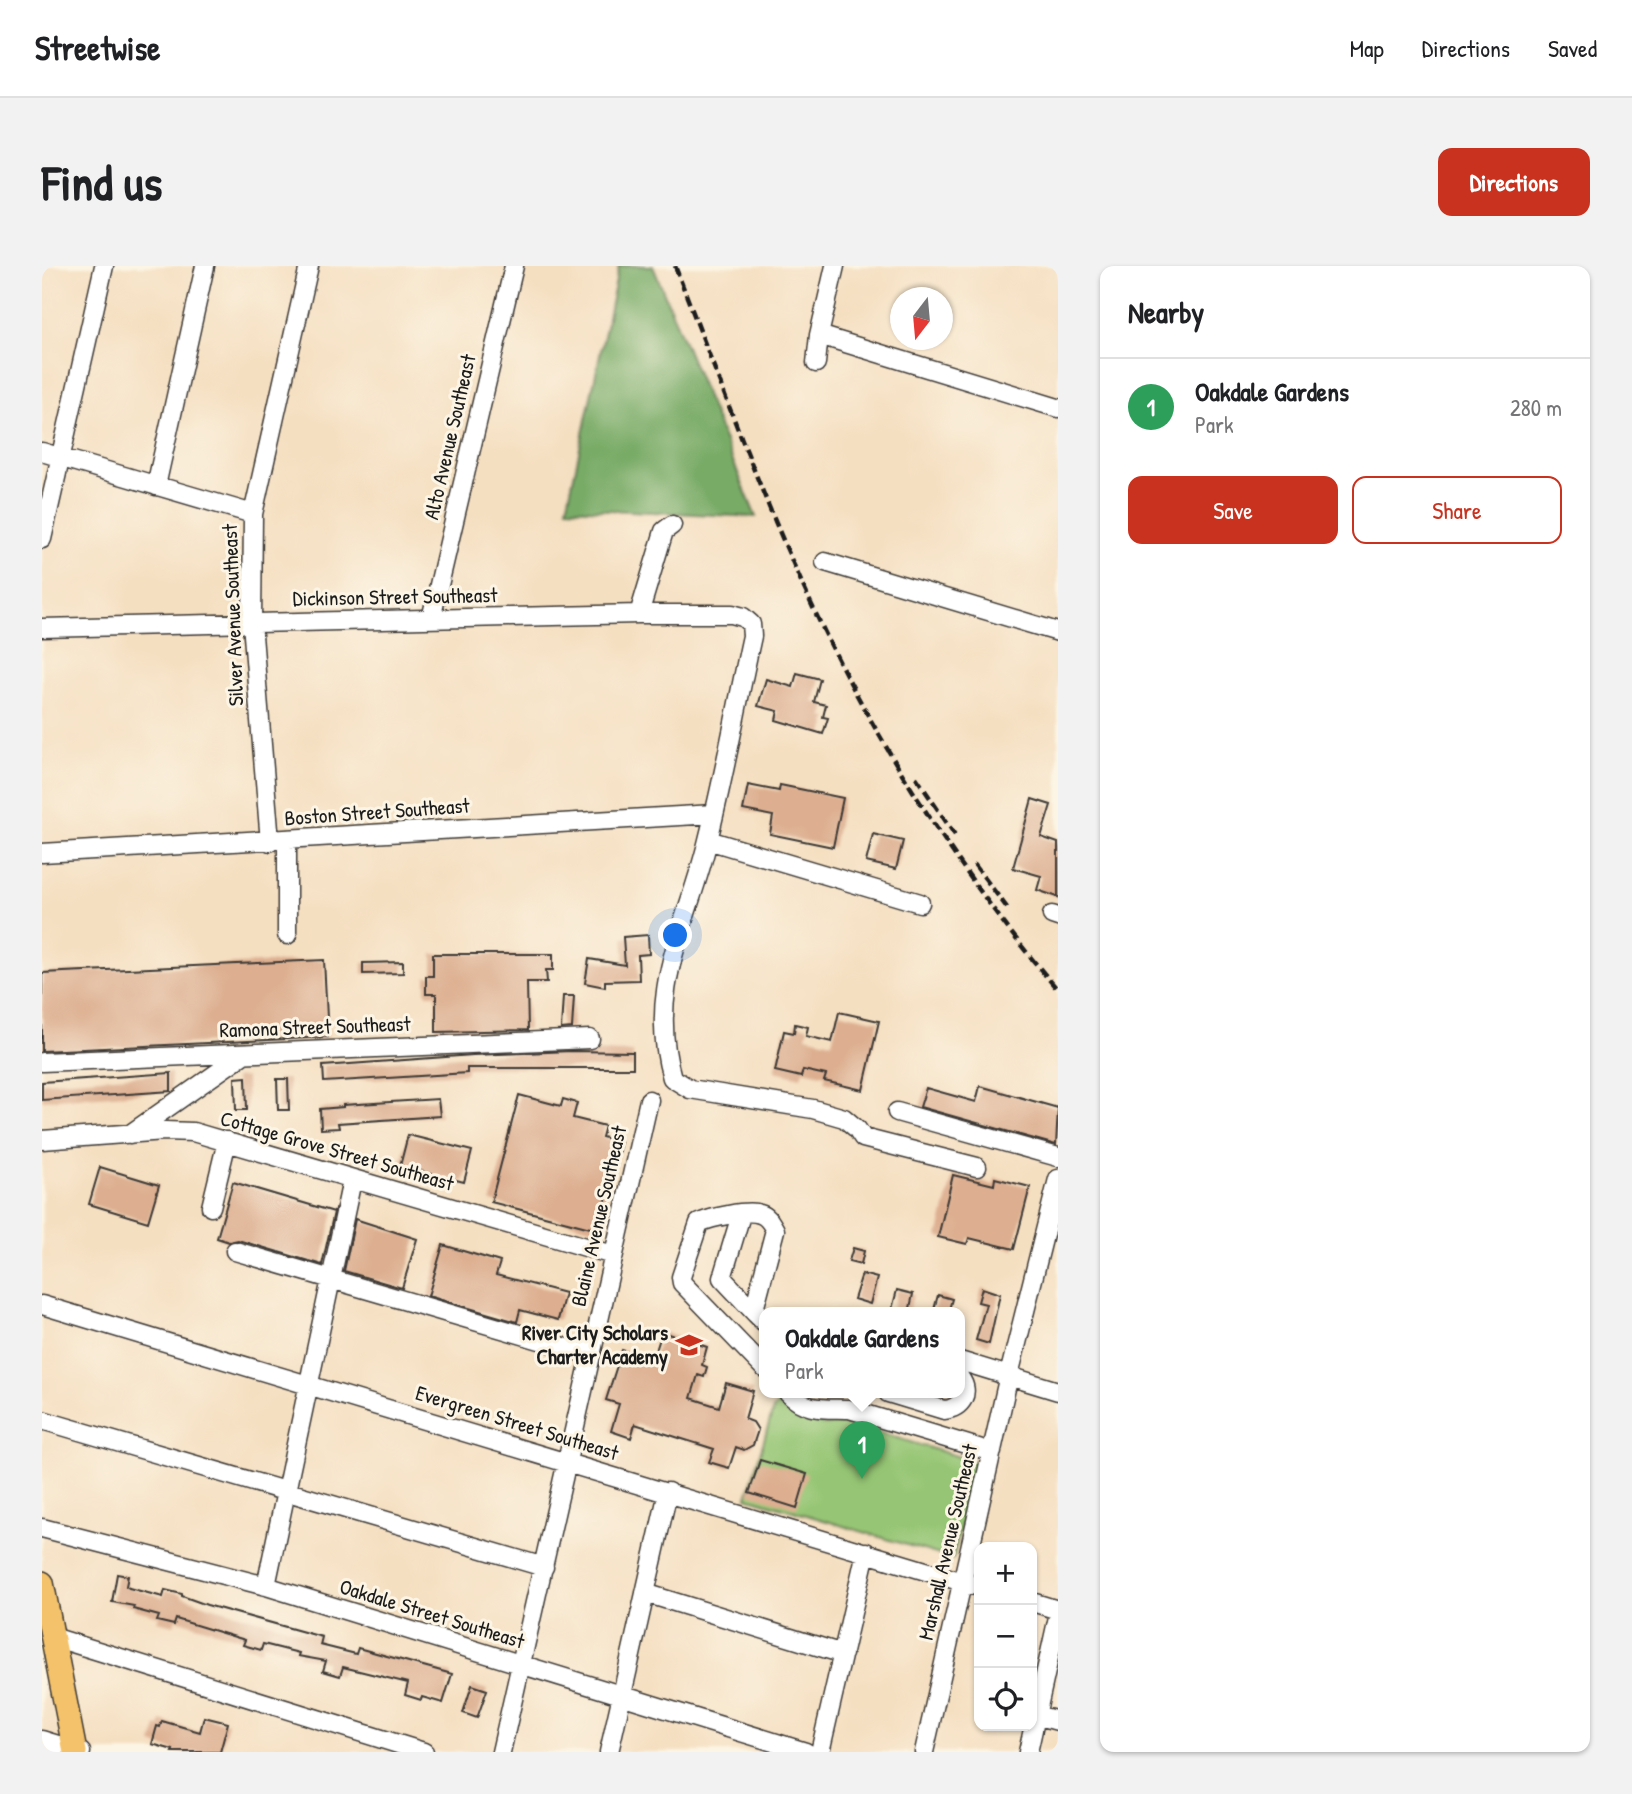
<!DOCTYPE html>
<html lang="en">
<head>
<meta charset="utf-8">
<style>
	body { margin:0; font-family:"Patrick Hand",sans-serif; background:#f2f2f2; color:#202124 }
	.controls { position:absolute; right:21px; bottom:21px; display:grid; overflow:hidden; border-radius:14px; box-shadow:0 2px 5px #0004 }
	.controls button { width:63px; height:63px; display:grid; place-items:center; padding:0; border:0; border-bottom:2px solid #e0e0e0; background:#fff; color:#202124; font:35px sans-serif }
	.compass { position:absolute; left:848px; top:21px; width:63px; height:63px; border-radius:50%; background:#fff; box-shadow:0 2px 5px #0004; rotate:196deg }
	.you { position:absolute; left:634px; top:670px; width:24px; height:24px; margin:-18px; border:5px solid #fff; border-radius:50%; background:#1a73e8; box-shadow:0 0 0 10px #1a73e833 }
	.badge { display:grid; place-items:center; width:46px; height:46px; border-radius:50%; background:#c8321e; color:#fff; font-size:23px; font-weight:700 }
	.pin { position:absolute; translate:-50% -58px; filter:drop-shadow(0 2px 4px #0008) }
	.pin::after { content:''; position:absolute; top:37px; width:24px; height:21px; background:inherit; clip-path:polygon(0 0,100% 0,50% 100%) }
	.popup { position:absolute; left:717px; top:1041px; width:206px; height:91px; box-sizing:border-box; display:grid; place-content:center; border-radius:14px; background:#fff; filter:drop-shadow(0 2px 5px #0005); font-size:23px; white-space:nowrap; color:#757577 }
	.popup b { font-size:26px; color:#202124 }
	.popup::after { content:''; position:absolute; left:50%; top:100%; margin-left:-14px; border:14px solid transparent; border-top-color:#fff }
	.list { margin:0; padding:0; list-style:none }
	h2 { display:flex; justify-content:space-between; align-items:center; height:91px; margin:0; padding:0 28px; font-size:30px }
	h2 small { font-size:23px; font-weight:400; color:#757577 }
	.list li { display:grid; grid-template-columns:46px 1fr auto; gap:21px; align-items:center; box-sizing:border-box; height:98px; padding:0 28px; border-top:2px solid #e0e0e0 }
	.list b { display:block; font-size:26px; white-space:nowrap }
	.list p { margin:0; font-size:23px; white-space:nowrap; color:#757577 }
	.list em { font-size:23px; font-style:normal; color:#757577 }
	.actions { display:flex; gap:14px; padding:21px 28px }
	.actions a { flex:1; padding:16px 0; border:2px solid #c8321e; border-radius:14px; text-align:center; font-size:24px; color:#c8321e }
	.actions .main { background:#c8321e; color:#fff }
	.icon { flex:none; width:38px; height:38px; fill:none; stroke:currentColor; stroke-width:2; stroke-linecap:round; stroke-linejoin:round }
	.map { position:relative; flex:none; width:1016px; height:1486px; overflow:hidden; border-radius:14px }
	header { display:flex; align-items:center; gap:42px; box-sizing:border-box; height:98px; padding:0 35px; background:#fff; border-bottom:2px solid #e0e0e0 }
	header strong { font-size:33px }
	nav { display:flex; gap:38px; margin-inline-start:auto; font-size:24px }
	.intro { display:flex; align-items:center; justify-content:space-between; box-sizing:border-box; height:168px; padding:0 42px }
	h1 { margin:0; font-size:49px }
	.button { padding:18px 32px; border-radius:14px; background:#c8321e; color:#fff; font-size:24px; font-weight:700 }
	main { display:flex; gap:42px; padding:0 42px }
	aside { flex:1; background:#fff; border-radius:14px; box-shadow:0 2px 5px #0004 }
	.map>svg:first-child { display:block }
	.green { fill:#96c675; stroke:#597148; stroke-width:2 }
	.forest { fill:#78ab66; stroke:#4a6441; stroke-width:2 }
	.building { fill:#ddaf90 }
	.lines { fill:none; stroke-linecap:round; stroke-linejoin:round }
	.minor-casing { stroke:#3d3935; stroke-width:21 }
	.major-casing { stroke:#3d3935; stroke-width:26 }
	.minor { stroke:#fff; stroke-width:18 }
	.major { stroke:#f4c26a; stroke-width:23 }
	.rail { stroke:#1c1c1c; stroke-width:4.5; stroke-dasharray:10 5; stroke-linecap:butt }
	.labels { text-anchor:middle; stroke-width:6; stroke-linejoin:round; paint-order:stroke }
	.street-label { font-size:21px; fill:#1c1c1c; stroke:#fcf5e5 }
	.poi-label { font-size:21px; font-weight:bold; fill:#1c1c1c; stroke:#fcf5e5; text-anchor:end }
</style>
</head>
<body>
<header>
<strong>Streetwise</strong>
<nav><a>Map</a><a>Directions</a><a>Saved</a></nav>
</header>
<div class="intro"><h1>Find us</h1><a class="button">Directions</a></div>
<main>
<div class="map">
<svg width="1016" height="1486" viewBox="0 0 1016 1486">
	<rect width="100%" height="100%" fill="#fcf5e5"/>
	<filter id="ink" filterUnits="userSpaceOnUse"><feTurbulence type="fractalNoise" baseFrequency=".0143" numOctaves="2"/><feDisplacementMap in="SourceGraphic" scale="14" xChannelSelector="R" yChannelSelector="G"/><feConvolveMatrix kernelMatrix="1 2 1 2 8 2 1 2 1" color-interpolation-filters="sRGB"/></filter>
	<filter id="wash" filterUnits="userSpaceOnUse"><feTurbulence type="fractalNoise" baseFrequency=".00686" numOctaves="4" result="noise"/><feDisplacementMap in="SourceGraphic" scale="28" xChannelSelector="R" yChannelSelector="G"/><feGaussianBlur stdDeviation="1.57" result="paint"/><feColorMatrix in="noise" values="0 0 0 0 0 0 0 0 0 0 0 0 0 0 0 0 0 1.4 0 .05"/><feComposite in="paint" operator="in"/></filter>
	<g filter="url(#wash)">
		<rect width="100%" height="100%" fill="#f5dfc1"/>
		<!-- green -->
		<path class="green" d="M736 1137 763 1154 782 1159 809 1158 934 1196 911 1293 705 1231 731 1144Z"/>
		<!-- forest -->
		<path class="forest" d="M577 0H611L714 251 525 242Z"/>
		<g id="blocks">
			<!-- building -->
			<path class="building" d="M755 407 778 413 772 436 784 439 781 451 786 452 781 468 734 454 736 445 716 440 724 413 751 421Z
				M706 519 737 525 738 519 801 532 791 581 728 568 731 550 701 544Z
				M990 533 1009 539 999 571 1016 577V631L995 624 999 610 971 602Z
				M831 568 861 575 854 603 824 596Z
				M606 669 607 688 596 689 597 714 563 715V721L543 717 547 693 583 699 581 671Z
				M391 688H511V704H504L505 716H485L486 764 394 766V728H384V710H391Z
				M282 694 286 771 0 785V707Z
				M361 696V707L321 708V697Z
				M521 730H532L530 762 519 763Z
				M797 746 837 755 821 824 782 815 784 809 761 804 759 811 733 805 742 765 752 767 753 758 766 761 764 770 790 776Z
				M529 785 591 786V802H425V807L282 816 281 800 431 789Z
				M129 807V825L0 834V816Z
				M204 811 205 844H194L193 812Z
				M235 813H246L247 844H236Z
				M938 820 1016 842 1014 879 878 841 884 822 934 836Z
				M477 829 519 840 521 833 535 837 531 852 563 860 560 871 579 876 556 964 449 936Z
				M396 833 398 850 296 857 297 862 279 863 278 843 301 841V839Z
				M366 869 430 885 422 916 358 900Z
				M58 901 117 919 106 956 47 938Z
				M911 909 952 919 953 912 988 921 972 983 927 972 925 978 896 971Z
				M191 916 292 946 280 999 196 974 187 976 175 972Z
				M313 953 375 973 360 1022 302 1005Z
				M401 979 458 996 454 1009 523 1027 516 1054 478 1044 475 1056 386 1030Z
				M811 982 822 985 819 998 807 995Z
				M820 1008 835 1012 828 1038 812 1033Z
				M940 1022 958 1028 947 1078 934 1074 944 1038 936 1036Z
				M855 1024 871 1028 867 1047H849Z
				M896 1029 910 1033 906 1047H891Z
				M620 1066 665 1081 660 1099 665 1101 662 1111 656 1109 649 1132 677 1141 684 1117 711 1125 703 1153 711 1156 716 1164 711 1179 702 1184 694 1181 687 1202 667 1196 672 1183 593 1158 589 1172 569 1165 577 1138 564 1134 580 1084 611 1094Z
				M718 1194 765 1208 755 1242 707 1227Z
				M75 1308 86 1310 84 1320 87 1322 121 1331 123 1324 140 1328V1330L165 1339 280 1371 278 1379 314 1388 316 1382 410 1408 401 1437 380 1431 379 1434 363 1429 366 1417 301 1401 298 1410 281 1405 284 1395 256 1390 257 1387 221 1378 219 1384 201 1379 203 1374 134 1353 132 1359 115 1355 117 1350 91 1343 92 1340 70 1336Z
				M430 1419 445 1424 435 1452 421 1447Z
				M162 1451 186 1457 178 1486H130L131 1484 110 1478 115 1460 118 1461 120 1455 158 1466Z"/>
		</g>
	</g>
	<g filter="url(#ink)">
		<use href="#blocks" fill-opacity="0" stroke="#3d3935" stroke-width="2"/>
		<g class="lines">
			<!-- minor casing -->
			<g class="minor-casing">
				<path id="minor" d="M777 69 1016 142
					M774 97 777 69 793 0
					M0 186 211 248
					M114 220 163 0
					M0 273 62 0
					M783 296 1016 366
					M597 348 622 265 630 259
					M389 353 472 0
					M0 362 597 348H690L701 351 709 358 710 370C695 438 683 507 666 574 646 658 604 723 630 812L648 823 771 843 802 852 815 863 821 872 935 901
					M666 574 878 637
					M245 575V669
					M228 576 210 357 211 248 267 0
					M0 587 672 548
					M1010 649 1016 651
					M0 796 548 773
					M855 846 1016 891
					M88 868 202 788
					M0 874 123 865 151 866 571 989
					M169 941 185 875
					M699 949 680 1012 714 1048
					M193 985 549 1089
					M0 1039 937 1321
					M722 1056 714 1048 713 1040 733 964C729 957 726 950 718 948 706 943 668 952 657 957L639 1011 640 1017 722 1102
					M918 1095 1016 1125
					M746 1127C764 1146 784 1142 807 1143L950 1186
					M846 1127 902 1144C920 1142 929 1127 918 1112
					M0 1154 502 1301
					M0 1262 224 1320 764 1486
					M224 1320 310 914
					M603 1327 801 1388
					M990 1336 1016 1344
					M11 1371 382 1486
					M994 1449 1016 1455
					M0 1474 39 1486
					M459 1486 607 834
					M567 1486 626 1226
					M778 1486 824 1286
					M882 1486 967 1109 1016 913
					M986 1486 1016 1351"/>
			</g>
			<!-- major casing -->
			<g class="major-casing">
				<path id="major" d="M0 1317 33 1486"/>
			</g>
			<!-- minor -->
			<use href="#minor" class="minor"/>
			<!-- major -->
			<use href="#major" class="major"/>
			<!-- rail -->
			<path class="rail" d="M633 0C681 123 726 249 784 369 843 490 928 622 1016 724
				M874 511 913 569
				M932 598 966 643"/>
		</g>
	</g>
	<!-- icons -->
	<defs>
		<g id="school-bare" transform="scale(2.1)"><path d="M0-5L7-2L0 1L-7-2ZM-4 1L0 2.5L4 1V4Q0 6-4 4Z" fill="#c8321e" stroke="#fcf5e5" stroke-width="2.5" paint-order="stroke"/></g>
	</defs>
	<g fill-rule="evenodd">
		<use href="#school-bare" x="647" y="1079"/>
	</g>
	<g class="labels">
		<!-- street labels -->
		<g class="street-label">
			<text transform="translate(408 171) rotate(-77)" y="7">Alto Avenue Southeast</text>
			<text transform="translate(353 331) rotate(-1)" y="7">Dickinson Street Southeast</text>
			<text transform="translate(191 349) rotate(-92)" y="7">Silver Avenue Southeast</text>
			<text transform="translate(335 546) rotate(-4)" y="7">Boston Street Southeast</text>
			<text transform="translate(273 761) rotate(-2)" y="7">Ramona Street Southeast</text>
			<text transform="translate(295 885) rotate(16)" y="7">Cottage Grove Street Southeast</text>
			<text transform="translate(557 950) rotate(-77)" y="7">Blaine Avenue Southeast</text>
			<text transform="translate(475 1157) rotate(17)" y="7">Evergreen Street Southeast</text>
			<text transform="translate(906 1276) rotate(-77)" y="7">Marshall Avenue Southeast</text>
			<text transform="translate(390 1348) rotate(17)" y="7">Oakdale Street Southeast</text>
		</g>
		<!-- poi labels -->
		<g class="poi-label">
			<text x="626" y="1074">River City Scholars<tspan x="626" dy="24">Charter Academy</tspan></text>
		</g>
	</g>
</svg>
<div class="controls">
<button>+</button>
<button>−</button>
<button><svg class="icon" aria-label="locate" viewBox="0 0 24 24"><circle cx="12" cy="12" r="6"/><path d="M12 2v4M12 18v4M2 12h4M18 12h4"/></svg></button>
</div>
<svg class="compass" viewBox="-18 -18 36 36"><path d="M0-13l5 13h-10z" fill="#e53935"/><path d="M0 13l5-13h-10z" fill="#757577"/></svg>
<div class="you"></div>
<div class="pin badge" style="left:820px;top:1213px;background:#2e9e5b">1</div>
<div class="popup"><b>Oakdale Gardens</b>Park</div>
</div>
<aside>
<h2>Nearby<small></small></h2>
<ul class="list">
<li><span class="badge" style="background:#2e9e5b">1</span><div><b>Oakdale Gardens</b><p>Park</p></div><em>280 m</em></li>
</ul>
<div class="actions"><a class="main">Save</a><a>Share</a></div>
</aside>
</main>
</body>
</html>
